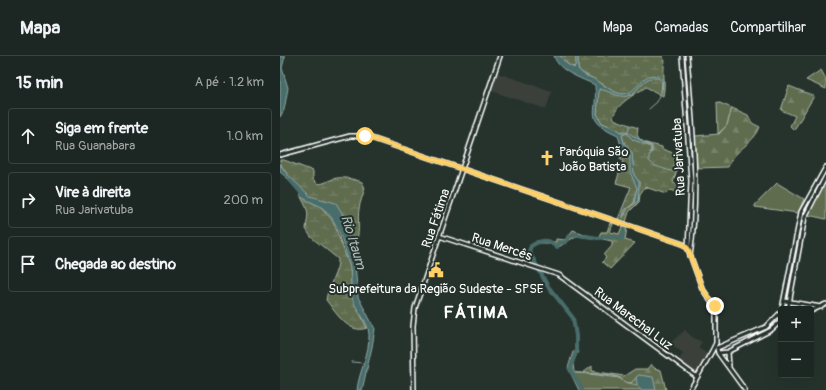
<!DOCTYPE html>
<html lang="pt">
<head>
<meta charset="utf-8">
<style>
	body { margin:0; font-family:Pangolin,sans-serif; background:#252e2a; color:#f1f3f6 }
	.controls { position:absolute; right:12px; bottom:12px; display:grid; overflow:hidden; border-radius:4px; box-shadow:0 4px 16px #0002 }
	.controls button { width:36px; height:36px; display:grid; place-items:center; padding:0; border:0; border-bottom:1px solid #3a4340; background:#1c2622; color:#f1f3f6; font:20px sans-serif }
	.stop { position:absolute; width:12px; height:12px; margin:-9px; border:3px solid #ffd166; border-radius:50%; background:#fff }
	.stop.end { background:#ffd166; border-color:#fff; box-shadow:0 1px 4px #0008 }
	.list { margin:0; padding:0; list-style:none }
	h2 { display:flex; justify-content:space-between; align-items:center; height:52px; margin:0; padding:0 16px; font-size:17px }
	h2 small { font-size:13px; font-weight:400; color:#a0a5a5 }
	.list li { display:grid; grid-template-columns:26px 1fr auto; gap:12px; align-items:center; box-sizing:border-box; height:56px; margin:0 8px 8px; padding:0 8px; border:1px solid #3a4340; border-radius:4px }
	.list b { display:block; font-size:15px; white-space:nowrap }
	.list p { margin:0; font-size:13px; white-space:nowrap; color:#a0a5a5 }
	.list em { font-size:13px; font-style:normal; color:#a0a5a5 }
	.icon { flex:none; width:22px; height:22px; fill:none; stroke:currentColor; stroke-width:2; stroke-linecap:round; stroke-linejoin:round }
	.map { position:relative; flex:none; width:546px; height:334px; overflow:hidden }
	header { display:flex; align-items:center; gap:24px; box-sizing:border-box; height:56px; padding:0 20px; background:#1c2622; border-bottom:1px solid #3a4340 }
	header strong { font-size:19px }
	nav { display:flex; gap:22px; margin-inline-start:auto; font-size:14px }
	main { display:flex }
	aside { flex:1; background:#1c2622 }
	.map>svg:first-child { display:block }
	.built { fill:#3b403a }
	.green { fill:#5e6c4e; stroke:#aeb6a6 }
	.forest { fill:url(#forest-firs); stroke:#aeb6a6 }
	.wetland { fill:url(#wetland-marsh); stroke:#aeb6a6 }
	.garden { fill:url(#garden-furrows); stroke:#aeb6a6 }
	.water { fill:#486d6b; stroke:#91a7a6 }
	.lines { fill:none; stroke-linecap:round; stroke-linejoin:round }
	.stream { stroke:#91a7a6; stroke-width:1 }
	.river { stroke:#486d6b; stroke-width:4 }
	.secondary-casing { stroke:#fff; stroke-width:6 }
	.secondary { stroke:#26332d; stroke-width:3 }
	.route { stroke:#ffd166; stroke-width:5 }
	.labels { text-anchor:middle; stroke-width:4; stroke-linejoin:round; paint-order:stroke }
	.poi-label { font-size:13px; fill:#fff; stroke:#26332d; text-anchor:start }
	.street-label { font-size:13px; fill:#fff; stroke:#26332d }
	.water-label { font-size:14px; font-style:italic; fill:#adbdbc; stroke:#26332d }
	.district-label { font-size:17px; font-weight:bold; letter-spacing:1px; fill:#fff; stroke:#26332d }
</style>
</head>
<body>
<header>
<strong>Mapa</strong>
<nav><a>Mapa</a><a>Camadas</a><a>Compartilhar</a></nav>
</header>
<main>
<aside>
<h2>15 min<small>A pé · 1.2 km</small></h2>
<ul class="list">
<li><svg class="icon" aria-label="ahead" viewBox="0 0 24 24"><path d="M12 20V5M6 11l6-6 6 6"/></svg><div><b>Siga em frente</b><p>Rua Guanabara</p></div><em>1.0 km</em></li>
<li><svg class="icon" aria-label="right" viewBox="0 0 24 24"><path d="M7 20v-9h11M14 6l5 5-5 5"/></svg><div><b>Vire à direita</b><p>Rua Jarivatuba</p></div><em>200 m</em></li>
<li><svg class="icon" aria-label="arrive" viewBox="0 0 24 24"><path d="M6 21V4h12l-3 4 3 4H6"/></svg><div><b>Chegada ao destino</b></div></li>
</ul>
</aside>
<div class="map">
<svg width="546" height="334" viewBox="0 0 546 334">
	<defs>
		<pattern id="forest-firs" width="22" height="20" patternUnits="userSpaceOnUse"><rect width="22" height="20" fill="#5e6c4e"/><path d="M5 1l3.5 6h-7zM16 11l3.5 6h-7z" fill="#768269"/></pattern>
		<pattern id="wetland-marsh" width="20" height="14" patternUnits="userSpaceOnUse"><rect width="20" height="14" fill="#5e6c4e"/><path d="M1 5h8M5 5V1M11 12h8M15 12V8" fill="none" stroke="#768269"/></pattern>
		<pattern id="garden-furrows" width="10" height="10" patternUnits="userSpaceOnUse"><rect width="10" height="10" fill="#5e6c4e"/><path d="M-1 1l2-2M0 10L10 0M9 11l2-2" fill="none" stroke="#768269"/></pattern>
	</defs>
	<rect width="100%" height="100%" fill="#26332d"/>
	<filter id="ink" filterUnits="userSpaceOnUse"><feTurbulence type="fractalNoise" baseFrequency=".025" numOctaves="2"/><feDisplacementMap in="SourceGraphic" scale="8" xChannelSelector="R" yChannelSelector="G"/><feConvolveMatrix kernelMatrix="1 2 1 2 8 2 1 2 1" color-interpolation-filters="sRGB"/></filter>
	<g filter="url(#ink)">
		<!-- built -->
		<path class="built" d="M217 17 272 35 266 53 211 35Z
			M405 274 412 281 422 286 418 292 428 298 417 318 398 306 403 297 390 287Z"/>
		<!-- green -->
		<path class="green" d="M408 40 413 100V133L406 41Z
			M437 46 452 52 447 69 438 78Z
			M546 125V163L528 159 527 158Z
			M497 127 524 143 518 157 475 151V149Z
			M293 174 310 180 319 181V183L296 180 277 192 270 187H257L256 185 276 186V183L285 184Z
			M298 295 293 307 294 317C311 317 326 321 342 322 353 323 362 318 373 321L376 334H299L288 312 293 296Z"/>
		<!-- forest -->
		<path class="forest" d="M509 30 534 40 514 74 510 70 515 60 501 54Z
			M452 52 468 59 472 67 480 71C474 88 453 94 448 111L417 112 415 80 439 78 447 69Z
			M330 167 333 168 330 176 339 178 342 171 347 172 345 184 355 187 330 213 322 206 326 202 324 199 332 190V185L318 182 321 176H327Z
			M371 308 374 312 381 314 386 334H376L374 327 359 319 351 327 344 326C337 317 314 318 303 317L312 310V315L344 320 355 313H367Z"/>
		<!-- wetland -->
		<path class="wetland" d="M280 0H296V10L291 11 282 3Z
			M298 0H382L385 5C382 17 386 27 383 40L366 31C354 39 337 47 333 61L336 64 358 72 357 79C362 89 373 88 382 91V93L396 98 394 111 397 113 393 127 399 130 398 137 390 134 386 138 365 131 360 138 359 146 349 156 346 166 338 163 351 131 336 127 343 105 340 103 343 94 341 90 350 100 354 123 357 132 354 147 344 155 345 159 347 153 358 145 359 126 354 119 352 97 344 87 342 79 347 77 352 83 371 91 370 97 373 95 372 90 359 85 347 76H341L337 73 322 67 317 58 319 33C329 34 341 43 350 39 360 34 363 19 378 22L382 26V33L383 24 373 19C360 23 359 32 349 37 338 42 324 28 316 24 309 20 304 19 298 13Z
			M0 104H4L33 115V123L38 128C44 128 47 125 53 123 61 120 74 123 82 126L85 132C83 139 80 146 79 153 77 165 82 184 71 192L62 157C54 153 35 145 29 140 22 133 0 114 0 104Z
			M21 141 41 151 53 165 70 211 72 241 87 272C68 279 55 255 46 244 48 229 59 215 58 203L31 181 26 173C28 155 30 158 21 141Z"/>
		<!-- garden -->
		<path class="garden" d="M541 14 546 23V33L526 24Z"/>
		<!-- water -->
		<path class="water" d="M0 0H5L2 12 8 32 4 54 0 61Z
			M274 0H280L287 8 294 12 296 10V0H298V13C305 21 309 20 316 24 324 29 339 43 350 36 360 30 363 17 378 20L383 24 381 36 382 26 378 22C361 19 358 38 347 40 338 42 328 34 319 33L317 58 322 67 337 73 341 76H347L373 92 370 99 372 94 371 91 352 83 347 77 342 79 344 87 352 97 354 119 359 126 358 145 347 153 343 162 344 155 354 147 357 132 350 116V100L341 90 338 79C303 63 318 60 315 29 301 22 279 16 274 0Z
			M0 108 6 117 30 140 56 147 62 157 75 208 78 241 95 273 92 291 82 334H77C79 315 90 298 89 278 88 264 76 255 72 242 70 233 72 222 70 212 67 197 58 167 47 156 41 149 29 146 21 141L19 132 0 116Z
			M359 319 373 321 376 334H362L357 329 356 321Z"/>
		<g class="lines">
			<!-- stream -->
			<path class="stream" d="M405 0 408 35
				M408 44 412 109
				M369 53 377 46 382 35
				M347 76 350 70
				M369 99V105L375 110 394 116
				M72 306 83 307
				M292 316 335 320 341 322 344 326 357 329"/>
			<!-- river -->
			<path class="river" d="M10 124 23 139
				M293 178 318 182 333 180 338 183 342 182 344 175
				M290 180 286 186 279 187 277 191C275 191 274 189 272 187 266 182 256 187 251 190L249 195 267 229 293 262 296 280V295L290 313 302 334"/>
			<!-- secondary casing -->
			<g class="secondary-casing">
				<path id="secondary" d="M402 0 411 125 408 193 422 232 436 253V287L432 295
					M407 0C412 66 420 134 410 200
					M0 99 70 80H85L403 188 408 193
					M159 180 279 219 417 321
					M505 245 541 251
					M502 253 521 156 546 111
					M508 253 525 161 546 120
					M531 255 546 248
					M448 296 449 311
					M438 297 448 296 491 274 501 265
					M134 334 133 270 135 252 220 0
					M410 334 432 295
					M465 334 438 297 437 292 486 271 501 256"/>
			</g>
			<!-- secondary -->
			<use href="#secondary" class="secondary"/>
		</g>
	</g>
	<g class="lines" filter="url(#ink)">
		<!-- route -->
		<path class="route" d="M85 80 403 188 408 193 422 232 435 250"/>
	</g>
	<!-- icons -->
	<defs>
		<g id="church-bare" transform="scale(1.2)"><path d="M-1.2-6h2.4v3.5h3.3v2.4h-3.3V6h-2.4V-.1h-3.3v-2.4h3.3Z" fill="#ffd166" stroke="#26332d" stroke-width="2.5" paint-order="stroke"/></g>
		<g id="civic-bare" transform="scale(1.2)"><path d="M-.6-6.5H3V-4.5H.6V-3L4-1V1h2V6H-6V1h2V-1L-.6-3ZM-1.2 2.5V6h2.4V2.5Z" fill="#ffd166" stroke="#26332d" stroke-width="2.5" paint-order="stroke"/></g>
	</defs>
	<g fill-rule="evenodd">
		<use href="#church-bare" x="267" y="102"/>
		<use href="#civic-bare" x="156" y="214"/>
	</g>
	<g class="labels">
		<!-- poi labels -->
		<g class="poi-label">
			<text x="279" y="100">Paróquia São<tspan x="279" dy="15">João Batista</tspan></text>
			<text x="156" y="237" text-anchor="middle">Subprefeitura da Região Sudeste - SPSE</text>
		</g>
		<!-- street labels -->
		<g class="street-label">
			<text transform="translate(398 101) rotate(-93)" y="5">Rua Jarivatuba</text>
			<text transform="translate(155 162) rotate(-71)" y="5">Rua Fátima</text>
			<text transform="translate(222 190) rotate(18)" y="5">Rua Mercês</text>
			<text transform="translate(354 262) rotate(37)" y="5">Rua Marechal Luz</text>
		</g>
		<!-- water labels -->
		<g class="water-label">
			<text transform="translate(74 186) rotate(73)" y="5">Rio Itaum</text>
		</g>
		<!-- district labels -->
		<g class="district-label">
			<text x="196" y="262">FÁTIMA</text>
		</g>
	</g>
</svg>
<div class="controls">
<button>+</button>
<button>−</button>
</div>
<div class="stop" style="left:85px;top:80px"></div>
<div class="stop end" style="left:435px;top:250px"></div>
</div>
</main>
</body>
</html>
